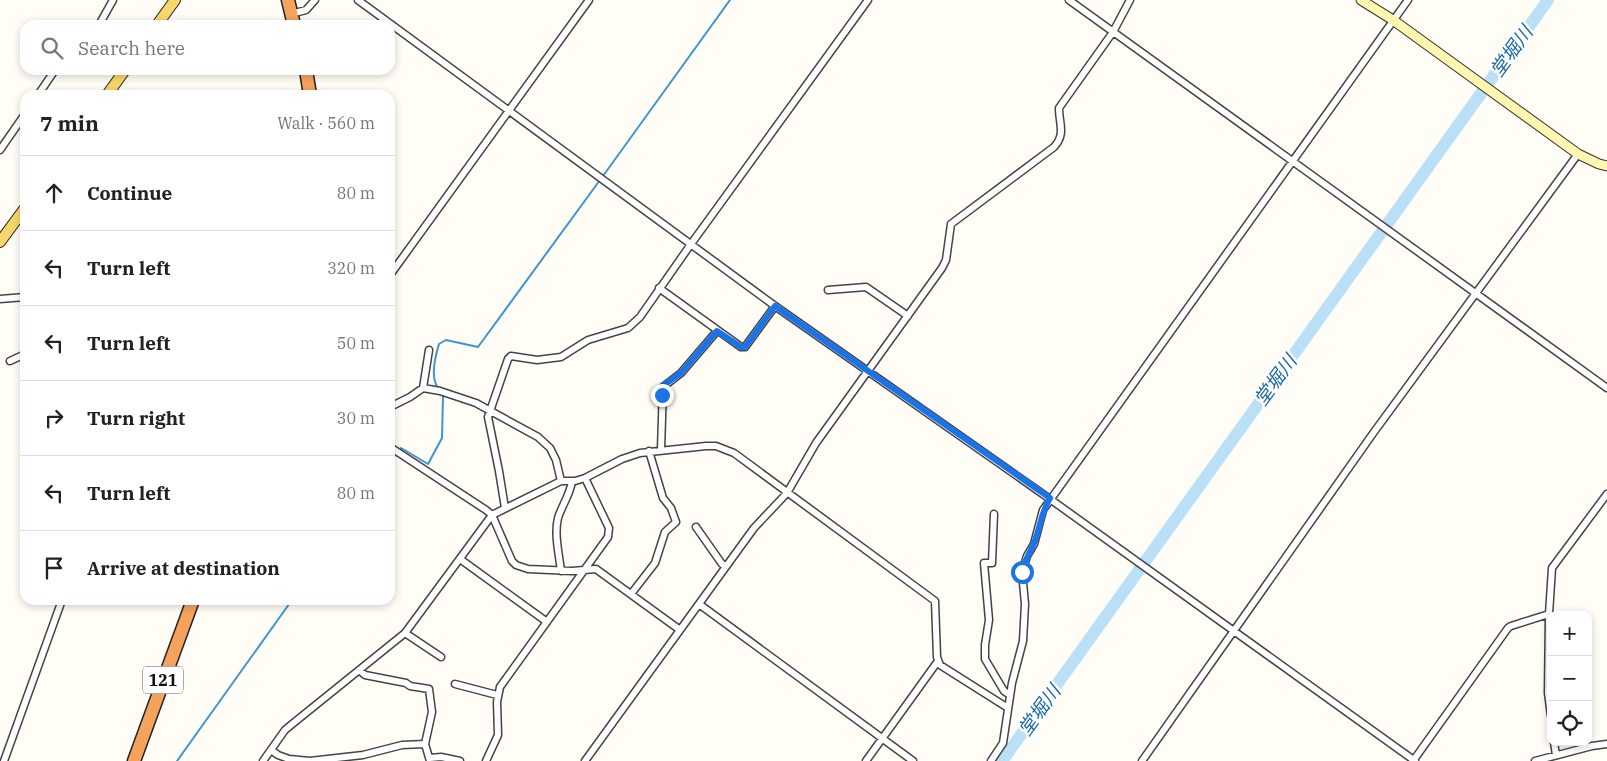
<!DOCTYPE html>
<html lang="en">
<head>
<meta charset="utf-8">
<style>
	body { margin:0; font-family:"IBM Plex Serif","Noto Sans JP",serif; background:#f6f6f6; color:#222 }
	.controls { position:absolute; right:15px; bottom:15px; display:grid; overflow:hidden; border-radius:10px; box-shadow:0 2px 8px #0003 }
	.controls button { width:45px; height:45px; display:grid; place-items:center; padding:0; border:0; border-bottom:1px solid #e0e0e0; background:#fff; color:#222; font:25px sans-serif }
	.stop { position:absolute; width:15px; height:15px; margin:-11px; border:4px solid #1a73e8; border-radius:50%; background:#fff }
	.stop.end { background:#1a73e8; border-color:#fff; box-shadow:0 1px 5px #0008 }
	.list { margin:0; padding:0; list-style:none }
	h2 { display:flex; justify-content:space-between; align-items:center; height:65px; margin:0; padding:0 20px; font-size:21px }
	h2 small { font-size:16px; font-weight:400; color:#767676 }
	.list li { display:grid; grid-template-columns:32px 1fr auto; gap:15px; align-items:center; box-sizing:border-box; height:75px; padding:0 20px; border-top:1px solid #e0e0e0 }
	.list b { display:block; font-size:19px; white-space:nowrap }
	.list em { font-size:16px; font-style:normal; color:#767676 }
	.icon { flex:none; width:28px; height:28px; fill:none; stroke:currentColor; stroke-width:2; stroke-linecap:round; stroke-linejoin:round }
	.map { position:relative; flex:none; width:1607px; height:761px; overflow:hidden }
	.search { position:absolute; background:#fff; box-shadow:0 2px 8px #0003; left:20px; top:20px; width:375px; height:55px; display:flex; align-items:center; gap:12px; box-sizing:border-box; padding:0 18px; border-radius:15px; color:#767676; font-size:19px }
	.panel { position:absolute; background:#fff; box-shadow:0 2px 8px #0003; left:20px; top:90px; width:375px; height:515px; border-radius:15px }
	.map>svg:first-child { display:block }
	.lines { fill:none; stroke-linecap:round; stroke-linejoin:round }
	.stream { stroke:#3f96cf; stroke-width:2 }
	.river { stroke:#b9e0f7; stroke-width:12 }
	.street-casing { stroke:#444; stroke-width:9 }
	.secondary-casing { stroke:#333; stroke-width:11 }
	.primary-casing { stroke:#222; stroke-width:12 }
	.highway-casing { stroke:#222; stroke-width:15 }
	.street { stroke:#fff; stroke-width:6 }
	.secondary { stroke:#fff6b0; stroke-width:9 }
	.primary { stroke:#f9d66b; stroke-width:10 }
	.highway { stroke:#f5a25d; stroke-width:12 }
	.route { stroke:#1a73e8; stroke-width:6 }
	.labels { text-anchor:middle; stroke-width:5; stroke-linejoin:round; paint-order:stroke }
	.shield { fill:#fff; stroke:#585858; stroke-width:1 }
	.shield-label { font-size:16px; font-weight:bold; fill:#111 }
	.water-label { font-size:19px; font-style:italic; fill:#1768a6; stroke:#fff }
</style>
</head>
<body>
<div class="map">
<svg width="1607" height="761" viewBox="0 0 1607 761">
	<rect width="100%" height="100%" fill="#fffdf5"/>
	<g class="lines">
		<!-- stream -->
		<path class="stream" d="M603 176 730 0
			M438 388C430 377 435 357 439 344L446 340 478 347 600 180
			M399 450 401 448 428 464 442 438 443 397 442 394
			M390 462 397 453
			M177 761 292 600"/>
		<!-- river -->
		<path class="river" d="M1002 761 1548 0"/>
		<!-- street casing -->
		<g class="street-casing">
			<path id="street" d="M358 0 775 306 1050 499 1415 761
				M1069 0 1607 388
				M291 14 306 10 315 0
				M99 25 113 0
				M38 95 55 70
				M0 150 25 114
				M390 275 589 0
				M659 288 741 347H745L775 306
				M828 290 866 287 908 316
				M0 299 25 297
				M10 361 25 354
				M423 388 429 350
				M390 407 410 397 423 388 440 391 476 403 538 437 550 448 556 460 561 481
				M390 447 486 510 492 515 512 561 516 565 528 569 572 571 596 569 680 630
				M661 449 663 387 681 373 717 331
				M505 508 499 471 488 417 508 359 511 356 537 360 561 357 588 340 628 328 640 317 691 244 868 0
				M994 514 992 563H984L989 620 985 645V659L1004 691 1010 695
				M696 527 722 564 726 566
				M460 559 547 622
				M561 571C559 554 554 534 558 518 562 505 570 495 572 481
				M631 594 655 563 665 532 676 522 671 508 663 498 649 451
				M699 604 913 761
				M405 633 441 657
				M359 670 365 675 406 683 410 686 429 689 432 712 425 744
				M455 684 497 695
				M1551 716 1548 693 1549 614 1552 568 1607 494
				M1554 742 1556 755
				M271 750 278 755 289 759 310 761 363 755 402 745 425 744 430 761
				M430 758 441 757 460 761
				M4 761 62 600
				M263 761 285 730 291 725 405 633 492 515 561 481H575L585 478 622 459 640 453 706 446H716L734 453 935 601 937 657 940 665 1008 708
				M486 761 498 735 497 702 500 687 608 537 609 528 585 478
				M585 761 754 528 787 493 816 443 942 268 946 260 951 224 1054 147C1066 134 1059 124 1059 108L1113 32 1130 0
				M866 761 938 661
				M991 761 1003 743 1012 683 1023 641 1025 604 1022 572 1027 556 1034 544 1043 510 1408 0
				M1142 761 1374 432 1578 154
				M1413 761 1508 628 1511 626 1549 614
				M1535 761 1592 746 1607 744"/>
		</g>
		<!-- secondary casing -->
		<g class="secondary-casing">
			<path id="secondary" d="M1361 0 1393 20 1578 154 1599 164 1607 166"/>
		</g>
		<!-- primary casing -->
		<g class="primary-casing">
			<path id="primary" d="M157 25 175 0
				M107 95 125 70
				M0 242 25 208"/>
		</g>
		<!-- highway casing -->
		<g class="highway-casing">
			<path id="highway" d="M288 0 294 25
				M306 70 310 95
				M134 761 193 600"/>
		</g>
		<!-- street -->
		<use href="#street" class="street"/>
		<!-- secondary -->
		<use href="#secondary" class="secondary"/>
		<!-- primary -->
		<use href="#primary" class="primary"/>
		<!-- highway -->
		<use href="#highway" class="highway"/>
	</g>
	<g class="lines">
		<!-- route -->
		<path class="route" d="M662 395 664 385 681 373 717 331 741 347H745L775 306 1050 498C1040 515 1041 526 1034 543 1030 553 1024 561 1022 572"/>
	</g>
	<g class="labels">
		<!-- shield labels -->
		<rect class="shield" x="143" y="666.5" width="40" height="27" rx="4"/>
		<g class="shield-label">
			<text x="163" y="686">121</text>
		</g>
		<!-- water labels -->
		<g class="water-label">
			<text transform="translate(1511 51) rotate(-54)" y="7">堂堀川</text>
			<text transform="translate(1275 380) rotate(-54)" y="7">堂堀川</text>
			<text transform="translate(1039 710) rotate(-54)" y="7">堂堀川</text>
		</g>
	</g>
</svg>
<div class="controls">
<button>+</button>
<button>−</button>
<button><svg class="icon" aria-label="locate" viewBox="0 0 24 24"><circle cx="12" cy="12" r="6"/><path d="M12 2v4M12 18v4M2 12h4M18 12h4"/></svg></button>
</div>
<div class="stop" style="left:1022px;top:572px"></div>
<div class="stop end" style="left:662px;top:395px"></div>
<div class="search"><svg class="icon" aria-label="search" viewBox="0 0 24 24"><circle cx="10" cy="10" r="6"/><path d="M15 15l6 6"/></svg>Search here</div>
<section class="panel">
<h2>7 min<small>Walk · 560 m</small></h2>
<ul class="list">
<li><svg class="icon" aria-label="ahead" viewBox="0 0 24 24"><path d="M12 20V5M6 11l6-6 6 6"/></svg><div><b>Continue</b></div><em>80 m</em></li>
<li><svg class="icon" aria-label="left" viewBox="0 0 24 24"><path d="M17 20v-9H6M10 6l-5 5 5 5"/></svg><div><b>Turn left</b></div><em>320 m</em></li>
<li><svg class="icon" aria-label="left" viewBox="0 0 24 24"><path d="M17 20v-9H6M10 6l-5 5 5 5"/></svg><div><b>Turn left</b></div><em>50 m</em></li>
<li><svg class="icon" aria-label="right" viewBox="0 0 24 24"><path d="M7 20v-9h11M14 6l5 5-5 5"/></svg><div><b>Turn right</b></div><em>30 m</em></li>
<li><svg class="icon" aria-label="left" viewBox="0 0 24 24"><path d="M17 20v-9H6M10 6l-5 5 5 5"/></svg><div><b>Turn left</b></div><em>80 m</em></li>
<li><svg class="icon" aria-label="arrive" viewBox="0 0 24 24"><path d="M6 21V4h12l-3 4 3 4H6"/></svg><div><b>Arrive at destination</b></div></li>
</ul>
</section>
</div>
</body>
</html>
